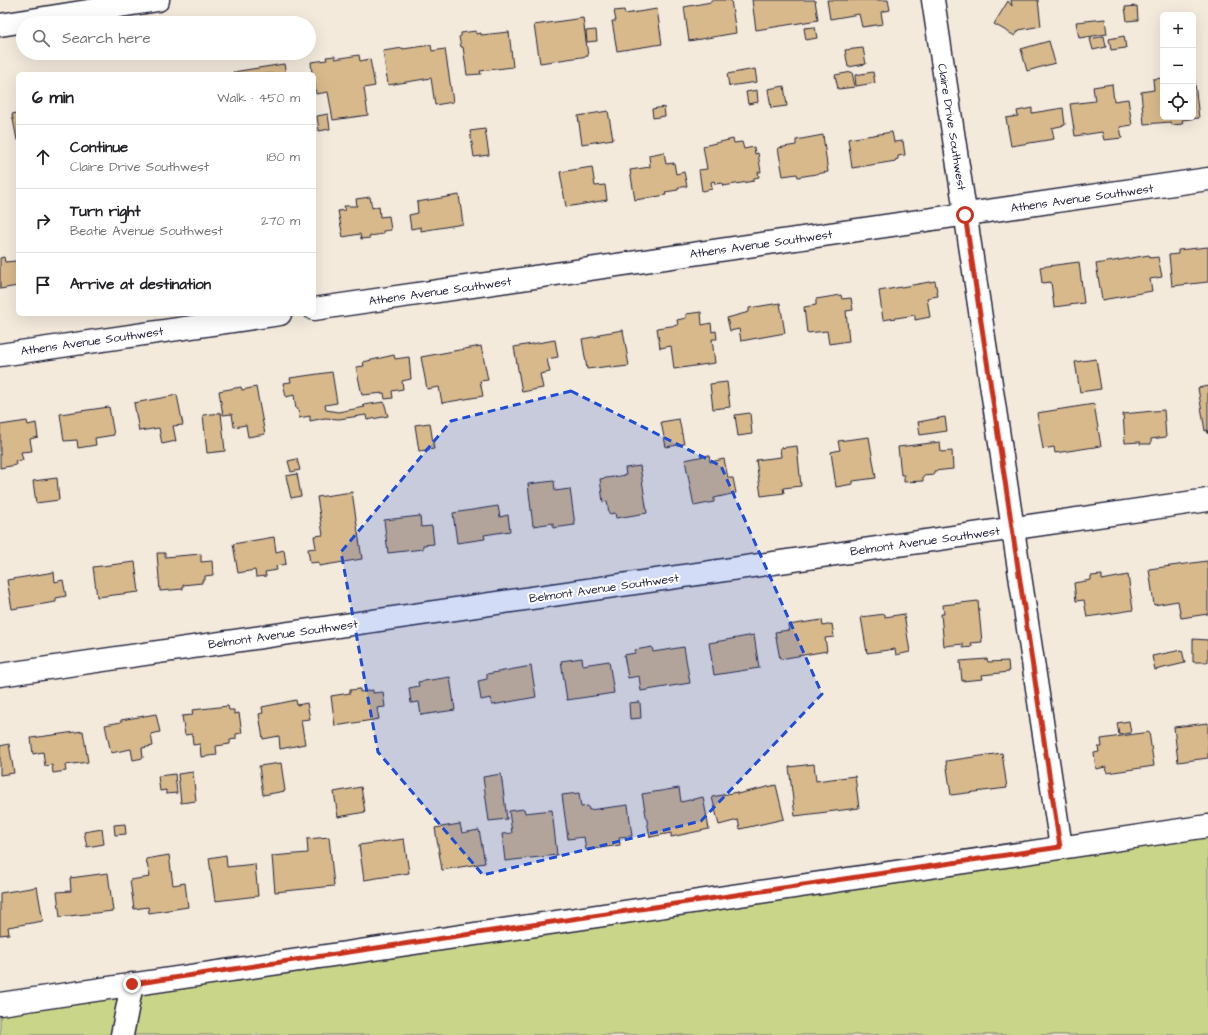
<!DOCTYPE html>
<html lang="en">
<head>
<meta charset="utf-8">
<style>
	body { margin:0; font-family:"Architects Daughter",sans-serif; background:#f2f2f2; color:#202124 }
	.controls { position:absolute; right:12px; top:12px; display:grid; overflow:hidden; border-radius:6px; box-shadow:0 4px 16px #0002 }
	.controls button { width:36px; height:36px; display:grid; place-items:center; padding:0; border:0; border-bottom:1px solid #e0e0e0; background:#fff; color:#202124; font:20px sans-serif }
	.stop { position:absolute; width:12px; height:12px; margin:-9px; border:3px solid #c8321e; border-radius:50%; background:#fff }
	.stop.end { background:#c8321e; border-color:#fff; box-shadow:0 1px 4px #0008 }
	.list { margin:0; padding:0; list-style:none }
	h2 { display:flex; justify-content:space-between; align-items:center; height:52px; margin:0; padding:0 16px; font-size:17px }
	h2 small { font-size:13px; font-weight:400; color:#757577 }
	.list li { display:grid; grid-template-columns:26px 1fr auto; gap:12px; align-items:center; box-sizing:border-box; height:64px; padding:0 16px; border-top:1px solid #e0e0e0 }
	.list b { display:block; font-size:15px; white-space:nowrap }
	.list p { margin:0; font-size:13px; white-space:nowrap; color:#757577 }
	.list em { font-size:13px; font-style:normal; color:#757577 }
	.icon { flex:none; width:22px; height:22px; fill:none; stroke:currentColor; stroke-width:2; stroke-linecap:round; stroke-linejoin:round }
	.map { position:relative; flex:none; width:1208px; height:1035px; overflow:hidden }
	.search { position:absolute; background:#fff; box-shadow:0 4px 16px #0002; left:16px; top:16px; width:300px; height:44px; display:flex; align-items:center; gap:10px; box-sizing:border-box; padding:0 14px; border-radius:22px; color:#757577; font-size:15px }
	.panel { position:absolute; background:#fff; box-shadow:0 4px 16px #0002; left:16px; top:72px; width:300px; height:244px; border-radius:6px }
	.map>svg:first-child { display:block }
	.green { fill:#c9d68a; stroke:#767c62 }
	.building { fill:#d7b98b; stroke:#22223b }
	.lines { fill:none; stroke-linecap:round; stroke-linejoin:round }
	.minor-casing { stroke:#22223b; stroke-width:25 }
	.major-casing { stroke:#22223b; stroke-width:25 }
	.minor { stroke:#fff; stroke-width:22 }
	.major { stroke:#fff; stroke-width:22 }
	.route { stroke:#c8321e; stroke-width:5 }
	.marked { fill:#1d4ed8; fill-opacity:0.2; stroke:#1d4ed8; stroke-width:3; stroke-dasharray:8 5; stroke-linejoin:round }
	.labels { text-anchor:middle; stroke-width:4; stroke-linejoin:round; paint-order:stroke }
	.street-label { font-size:12px; fill:#22223b; stroke:#fff }
</style>
</head>
<body>
<div class="map">
<svg width="1208" height="1035" viewBox="0 0 1208 1035">
	<rect width="100%" height="100%" fill="#f3eadc"/>
	<filter id="ink" filterUnits="userSpaceOnUse"><feTurbulence type="fractalNoise" baseFrequency=".025" numOctaves="2"/><feDisplacementMap in="SourceGraphic" scale="8" xChannelSelector="R" yChannelSelector="G"/><feConvolveMatrix kernelMatrix="1 2 1 2 8 2 1 2 1" color-interpolation-filters="sRGB"/></filter>
	<g filter="url(#ink)">
		<!-- green -->
		<path class="green" d="M1208 823V1035H0V996Z"/>
		<!-- building -->
		<path class="building" d="M711 0H731L736 33 689 41 684 7 711 2Z
			M752 0H815L818 20 756 30Z
			M827 0H888L890 10 881 12 883 24 862 27 859 14 830 19Z
			M1011 0H1038L1041 26 1019 30 1015 36 994 24 1008 1 1012 6Z
			M1137 6 1138 20 1127 21 1125 7Z
			M657 9 662 44 617 51 612 21H616L614 11 624 10 625 14Z
			M583 18 588 56 540 63 534 25Z
			M1105 19 1107 34 1079 38 1076 22Z
			M815 27 817 38 806 40 804 28Z
			M596 30 597 41 587 42 586 31Z
			M476 31V34L481 33V35L509 32 513 67 480 71 481 74 467 75 463 47H461L459 37 461 36V33Z
			M1104 36 1106 47 1093 50 1090 39Z
			M1124 36 1126 48 1111 50 1109 39Z
			M1049 41 1055 63 1027 71 1021 49Z
			M431 45 432 51 445 49 453 102 435 105 431 78 388 85 383 51 403 48V49Z
			M863 48 866 64 848 67 845 50Z
			M359 55 360 61 370 59 375 86 364 88 368 115 333 120 328 92 316 94 314 74H312L311 62 327 60 326 57 335 56V59Z
			M284 64 286 74H233V72Z
			M755 69 757 82 729 86 727 74Z
			M852 72 855 87 838 89 835 75Z
			M873 72 875 83 856 86 855 75Z
			M1193 75H1194L1199 118 1182 120 1183 124 1172 125 1171 122 1144 124 1141 92 1154 90 1153 79 1163 78V117H1193Z
			M1112 84 1114 101 1128 99 1132 125 1120 127 1122 138 1104 140 1102 132 1075 136 1070 104 1095 101 1093 87Z
			M784 86 787 106 771 108 768 89Z
			M757 90 758 102 748 104 746 92Z
			M664 107 665 116 653 118 652 109Z
			M1032 108V113L1063 108 1065 125 1052 128 1054 139 1011 146 1006 118 1018 116 1017 111Z
			M608 111 613 139 582 144 578 116Z
			M18 113V140H17L12 114Z
			M328 114 330 129 319 131 317 116Z
			M485 129 489 155 474 157 470 131Z
			M892 132 894 142 903 141 905 155 898 156V159L895 160 896 161 852 168 848 139Z
			M823 135 828 172 798 177 797 174 783 176 778 148 796 145V140Z
			M733 139 734 143 742 142 744 149 754 147 755 154 758 153 761 172H758L759 177 754 178V181L723 186 722 183 715 184 714 181 711 182 712 189 702 191 699 170 707 169 703 146Z
			M664 152 666 164 674 163 676 174 684 172 687 186 678 188V190L665 192 666 195 635 200 630 170 650 167 649 155Z
			M592 167 595 186 605 185 607 200 566 207 560 172Z
			M459 195 463 224 421 231V227L411 229 409 215 418 213 417 202Z
			M370 197 372 208 379 206 380 217 389 216 391 230 383 231V234L370 236V238L361 239 360 234 343 237 338 211 345 210 344 206H357L356 199Z
			M1208 247V282L1172 286 1169 255 1178 254V250Z
			M1149 255 1150 258 1158 257 1162 277 1150 279 1152 291 1102 300 1096 264Z
			M4 257 5 262 16 261 18 286 0 289V258Z
			M1079 262 1084 303 1054 307 1051 282 1042 283 1040 267Z
			M935 281 938 296 927 298 930 317 915 320V315L883 320 879 291Z
			M841 295 842 299 851 298 853 310 846 311 849 341 829 344 827 331 807 333 804 307 816 305V299Z
			M780 303 785 333 741 341 739 329 730 331 727 318 749 312V308Z
			M701 312 702 325 711 323 712 332 716 331 717 339H712L715 363 674 369 671 346 660 348 657 328 678 325 677 320 686 318V314Z
			M623 330 629 366 611 368V366L587 369 582 339 599 336V334Z
			M555 340 558 357 547 359 550 372 540 374 543 388 522 392 514 347Z
			M481 346 488 380 480 381 483 396 442 403 439 387 427 389 421 357Z
			M394 355 395 359 409 357 411 379 402 381 403 389 392 391 393 398 385 399 384 393 362 395 356 367 364 366 363 362Z
			M1096 359 1101 389 1080 392 1075 362Z
			M332 372 337 403 325 405 326 410 338 412 365 407 363 405 384 402 388 416 367 420 366 415 339 419 325 418 310 421V416L299 418 298 409H296L294 395 286 397 283 383 291 382 290 378Z
			M727 382 730 407 713 409 710 384Z
			M1208 386V434L1207 430 1205 431 1198 388Z
			M241 387 242 390 256 387 265 434 248 437 246 425 234 427 232 414 223 415 219 391Z
			M177 395 183 425 173 426 176 441 162 444 159 428 139 431 134 403Z
			M1094 404 1101 446 1055 453 1054 447 1043 449 1037 413Z
			M109 407 114 435 95 438 96 445 78 448 77 440 64 441 60 414Z
			M1164 410 1166 437 1151 439V444H1140V442L1125 443 1123 414Z
			M221 413 225 451 207 453 203 415Z
			M750 413 752 434 738 436 735 415Z
			M945 417 947 431 920 435 918 422Z
			M679 419 684 444 666 447 661 422Z
			M27 421 28 425 36 423 38 437 30 439 32 451 21 452 23 460 15 461 16 465 0 468V425Z
			M430 423 434 449 419 451 415 425Z
			M869 437 876 478 853 481V484L836 487 831 452 840 450 838 441Z
			M940 442 941 452 952 451 953 469 934 471V475L923 476V481L904 482V475H901L898 447Z
			M797 446 801 486 783 488 784 493 761 496 756 460 781 457 780 448Z
			M709 455 710 462 724 459 728 478H733L736 493 714 498V502L694 506 685 460Z
			M297 459 300 470 291 472 288 461Z
			M640 466 647 513 616 518 615 513 609 514 607 501 603 502 600 479 626 475 625 468Z
			M297 474 301 496 291 498 286 476Z
			M57 478 59 500 36 503 33 481Z
			M554 481 555 491 570 489 575 525 553 528V523L533 526 528 484Z
			M352 492 362 559 319 566V562L310 563 308 549 316 548 314 536 323 535 317 497Z
			M498 506 500 517 508 515 510 531 484 535 485 539 457 543 453 513Z
			M420 516 421 527 432 526 434 544 423 545V549L388 553 384 520Z
			M274 537 276 552 284 550 286 564 276 566 277 570 265 572 266 576 256 577 255 570 238 573 233 544Z
			M157 553H165V557L201 554V562L212 561 213 575 205 576V580H202V583L183 585V589L160 591Z
			M1207 561 1208 570V614L1181 618 1178 601 1154 605 1149 569Z
			M135 562 139 592 97 597 93 567Z
			M54 572 55 582 63 580 66 596 56 598V602L12 609 7 580Z
			M1102 575V580L1128 575 1133 610 1087 617 1084 600 1076 601 1074 583 1091 580V576Z
			M978 601 982 642 971 643 972 647 963 648V644L944 646 941 614H944L943 605Z
			M885 614V617L904 614 910 652 896 655 895 649 867 653 861 617Z
			M822 620 823 626 832 624 834 637 825 638 827 651 780 659 775 632 789 630 788 625Z
			M754 635 759 668 714 675 709 643Z
			M1193 639 1208 640V662H1193Z
			M652 647 653 652 684 647 690 683 641 691 639 676 628 678 624 655 635 653V650Z
			M1182 650 1185 663 1155 670 1152 656Z
			M582 658 583 665 609 661 614 693 567 700 561 661Z
			M987 659 988 662 1008 661 1009 672 982 675 983 679 962 681 960 661Z
			M531 666 536 697 492 705 491 698 481 700 478 681 487 679V674Z
			M450 677 455 710 421 715 419 702 411 703 409 688 419 686 418 682Z
			M360 689V692L373 690V693L383 692 385 707 377 708 379 719 335 726 331 696 350 693V690Z
			M296 700 297 705 307 703 310 719 301 720 305 744 280 749 279 736 263 739 259 714 263 713 262 707Z
			M640 702 641 718 630 719 629 703Z
			M228 706 229 710H234V714L239 713 242 733 236 734V739L230 740V744L216 746 217 755 201 757 200 744 193 745 192 734 185 735 182 716 193 715 192 710Z
			M156 714 160 732 151 734 153 746 142 748 143 758 133 760 131 749 111 753 105 725 121 722V720Z
			M1129 721 1131 733 1119 735 1117 723Z
			M1208 723V758L1178 762 1174 727Z
			M83 731 88 762 65 765 66 771 53 773 52 765 45 766 43 752 33 754 31 738Z
			M1149 732 1154 766 1107 773 1106 767 1096 769 1094 753 1099 752 1098 747H1102L1101 739Z
			M9 744 14 773 0 775V746Z
			M1002 753 1007 788 951 795 946 761Z
			M281 763 285 791 263 795 259 766Z
			M814 764 816 781 855 776 859 808 795 816 789 767Z
			M193 772 196 801 181 803 178 774Z
			M175 774 177 793 166 794V790L160 791 158 776Z
			M501 774 507 819 489 821 483 777Z
			M776 785 784 819 740 829 738 820 719 825 712 797 737 792V794Z
			M361 787 365 812 338 817 334 792Z
			M679 788 681 802 703 797 709 829 671 837V833L650 837 642 794Z
			M579 793 581 807 588 806 589 810 628 805 632 836 619 837 620 845 586 850 584 837 568 839 562 795Z
			M524 809 525 813 552 810 557 855 505 861 502 834 512 833 509 811Z
			M125 824 126 834 115 835 114 825Z
			M460 824 462 833 479 830 485 863 442 870 435 828Z
			M102 829 104 844 87 847 84 832Z
			M329 837 334 886 275 892 272 856 308 853 307 839Z
			M404 839 409 873 364 880 359 845Z
			M169 855 173 885 185 883 188 907 149 913 148 907 134 909 130 880 150 877 146 859Z
			M226 855 227 867 255 864 258 896 215 901 209 858Z
			M108 873 113 911 60 917 57 892 71 891 70 878Z
			M37 887 43 921 8 927 9 934 0 935V893Z"/>
		<g class="lines">
			<!-- minor casing -->
			<g class="minor-casing">
				<path id="minor" d="M933 0 1061 847
					M314 309 1208 179
					M0 355 280 314
					M0 675 1208 500
					M0 1004 1208 826
					M122 1035 132 984"/>
			</g>
			<!-- major casing -->
			<g class="major-casing">
				<path id="major" d="M0 25 158 0"/>
			</g>
			<!-- minor -->
			<use href="#minor" class="minor"/>
			<!-- major -->
			<use href="#major" class="major"/>
		</g>
	</g>
	<g class="lines" filter="url(#ink)">
		<!-- route -->
		<path class="route" d="M132 984 1060 847 965 215"/>
	</g>
	<!-- marked area -->
	<path class="marked" d="M571 391 721 466 822 694 701 821 483 875 378 752 341 552 451 421Z"/>
	<g class="labels">
		<!-- street labels -->
		<g class="street-label">
			<text transform="translate(952 127) rotate(81)" y="4">Claire Drive Southwest</text>
			<text transform="translate(1082 198) rotate(-8)" y="4">Athens Avenue Southwest</text>
			<text transform="translate(761 244) rotate(-8)" y="4">Athens Avenue Southwest</text>
			<text transform="translate(440 291) rotate(-8)" y="4">Athens Avenue Southwest</text>
			<text transform="translate(92 341) rotate(-8)" y="4">Athens Avenue Southwest</text>
			<text transform="translate(925 541) rotate(-8)" y="4">Belmont Avenue Southwest</text>
			<text transform="translate(604 588) rotate(-8)" y="4">Belmont Avenue Southwest</text>
			<text transform="translate(283 634) rotate(-8)" y="4">Belmont Avenue Southwest</text>
		</g>
	</g>
</svg>
<div class="controls">
<button>+</button>
<button>−</button>
<button><svg class="icon" aria-label="locate" viewBox="0 0 24 24"><circle cx="12" cy="12" r="6"/><path d="M12 2v4M12 18v4M2 12h4M18 12h4"/></svg></button>
</div>
<div class="stop" style="left:965px;top:215px"></div>
<div class="stop end" style="left:132px;top:984px"></div>
<div class="search"><svg class="icon" aria-label="search" viewBox="0 0 24 24"><circle cx="10" cy="10" r="6"/><path d="M15 15l6 6"/></svg>Search here</div>
<section class="panel">
<h2>6 min<small>Walk · 450 m</small></h2>
<ul class="list">
<li><svg class="icon" aria-label="ahead" viewBox="0 0 24 24"><path d="M12 20V5M6 11l6-6 6 6"/></svg><div><b>Continue</b><p>Claire Drive Southwest</p></div><em>180 m</em></li>
<li><svg class="icon" aria-label="right" viewBox="0 0 24 24"><path d="M7 20v-9h11M14 6l5 5-5 5"/></svg><div><b>Turn right</b><p>Beatie Avenue Southwest</p></div><em>270 m</em></li>
<li><svg class="icon" aria-label="arrive" viewBox="0 0 24 24"><path d="M6 21V4h12l-3 4 3 4H6"/></svg><div><b>Arrive at destination</b></div></li>
</ul>
</section>
</div>
</body>
</html>
